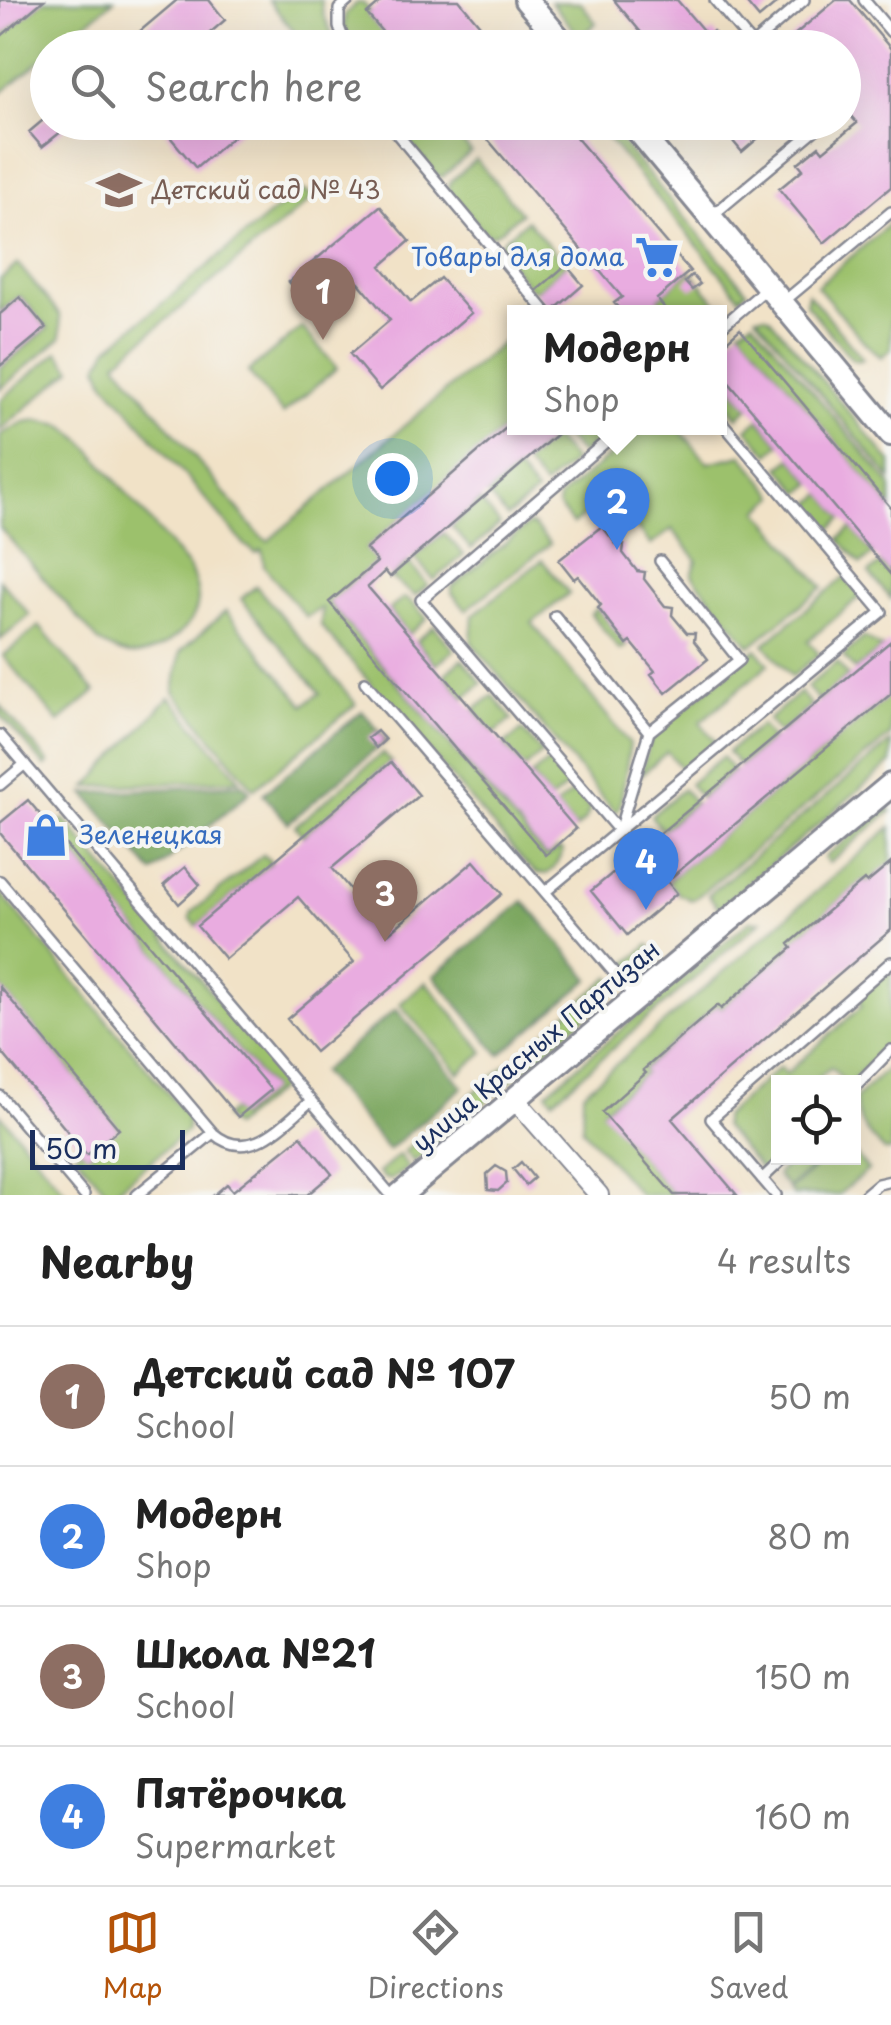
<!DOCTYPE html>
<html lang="en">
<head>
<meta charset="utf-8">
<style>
	body { margin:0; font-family:"Playpen Sans",sans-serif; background:#f2f2f2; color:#222 }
	.controls { position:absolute; right:30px; bottom:30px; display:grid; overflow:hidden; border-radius:0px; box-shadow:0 10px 40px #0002 }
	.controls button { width:90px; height:90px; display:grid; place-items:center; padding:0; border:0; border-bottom:2px solid #e0e0e0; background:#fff; color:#222; font:50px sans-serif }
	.scale { position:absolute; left:30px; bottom:25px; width:155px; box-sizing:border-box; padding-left:10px; border:5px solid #1b2f5e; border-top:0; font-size:28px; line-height:35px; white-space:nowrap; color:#1b2f5e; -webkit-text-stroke:8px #f6f6f2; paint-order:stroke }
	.you { position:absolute; left:392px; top:478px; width:35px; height:35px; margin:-25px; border:8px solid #fff; border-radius:50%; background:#1a73e8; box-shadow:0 0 0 15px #1a73e833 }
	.badge { display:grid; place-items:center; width:65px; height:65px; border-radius:50%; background:#b45309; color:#fff; font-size:32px; font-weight:700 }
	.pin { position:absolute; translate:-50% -82px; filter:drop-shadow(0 2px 5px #0008) }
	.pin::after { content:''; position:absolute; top:52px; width:35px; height:30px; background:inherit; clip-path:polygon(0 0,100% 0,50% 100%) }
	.popup { position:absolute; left:507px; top:305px; width:220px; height:130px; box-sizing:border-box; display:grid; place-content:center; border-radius:0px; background:#fff; filter:drop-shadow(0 2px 8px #0005); font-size:32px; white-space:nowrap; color:#767676 }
	.popup b { font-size:38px; color:#222 }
	.popup::after { content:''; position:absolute; left:50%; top:100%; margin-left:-20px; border:20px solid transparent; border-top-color:#fff }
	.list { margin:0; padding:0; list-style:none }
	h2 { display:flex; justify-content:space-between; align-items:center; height:130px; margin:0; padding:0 40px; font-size:42px }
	h2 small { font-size:32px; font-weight:400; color:#767676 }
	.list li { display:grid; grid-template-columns:65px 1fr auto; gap:30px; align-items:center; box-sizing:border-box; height:140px; padding:0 40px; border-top:2px solid #e0e0e0 }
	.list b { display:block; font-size:38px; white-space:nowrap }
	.list p { margin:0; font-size:32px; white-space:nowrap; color:#767676 }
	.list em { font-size:32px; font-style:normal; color:#767676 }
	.icon { flex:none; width:55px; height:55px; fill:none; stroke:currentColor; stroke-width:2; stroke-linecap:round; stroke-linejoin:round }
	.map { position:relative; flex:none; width:891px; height:1195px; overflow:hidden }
	.search { position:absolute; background:#fff; box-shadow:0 10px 40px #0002; left:30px; right:30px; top:30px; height:110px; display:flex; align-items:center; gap:25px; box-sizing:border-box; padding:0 35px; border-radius:55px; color:#767676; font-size:38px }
	.sheet { height:690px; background:#fff }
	nav { display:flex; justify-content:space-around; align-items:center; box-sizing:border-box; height:140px; border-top:2px solid #e0e0e0; background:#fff; font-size:28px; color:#767676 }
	nav a { display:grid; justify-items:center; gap:5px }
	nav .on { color:#b45309 }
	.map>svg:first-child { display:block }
	.green { fill:#9cc16c; stroke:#5c7865; stroke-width:2.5 }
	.forest { fill:#7da760; stroke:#4c6b5f; stroke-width:2.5 }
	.building { fill:#e9ace0 }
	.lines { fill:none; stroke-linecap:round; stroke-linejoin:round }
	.service-casing { stroke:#868892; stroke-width:14 }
	.minor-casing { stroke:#868892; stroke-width:22 }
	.tertiary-casing { stroke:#868892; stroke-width:28 }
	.service { stroke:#fff; stroke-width:9 }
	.minor { stroke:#fff; stroke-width:18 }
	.tertiary { stroke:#fff; stroke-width:22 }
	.labels { text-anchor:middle; stroke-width:8; stroke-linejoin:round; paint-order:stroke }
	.education-label { font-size:25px; fill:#785e54; stroke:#f6f6f2; text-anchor:start }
	.shop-label { font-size:25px; fill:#366cbe; stroke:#f6f6f2; text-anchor:end }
	.street-label { font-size:25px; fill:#1b2f5e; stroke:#f6f6f2 }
</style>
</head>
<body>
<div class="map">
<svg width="891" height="1195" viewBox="0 0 891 1195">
	<rect width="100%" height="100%" fill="#f6f6f2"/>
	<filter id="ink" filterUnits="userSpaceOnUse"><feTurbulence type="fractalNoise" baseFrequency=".01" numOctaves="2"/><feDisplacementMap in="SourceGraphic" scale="20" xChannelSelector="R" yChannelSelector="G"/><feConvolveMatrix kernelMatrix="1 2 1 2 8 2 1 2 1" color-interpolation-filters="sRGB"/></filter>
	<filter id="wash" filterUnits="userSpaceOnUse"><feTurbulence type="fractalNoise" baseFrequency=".0048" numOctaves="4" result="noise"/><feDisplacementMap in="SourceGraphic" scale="40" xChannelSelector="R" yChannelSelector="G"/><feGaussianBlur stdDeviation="2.25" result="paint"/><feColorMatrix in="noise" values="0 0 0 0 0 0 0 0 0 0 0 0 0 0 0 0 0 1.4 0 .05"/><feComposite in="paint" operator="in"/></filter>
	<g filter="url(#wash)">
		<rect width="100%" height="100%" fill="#f1e2c7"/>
		<!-- green -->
		<path class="green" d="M44 0H114L57 47 48 48 47 55 0 94V37Z
			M268 0H321L323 14 338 47H307Z
			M551 2 581 3 596 23 580 37Z
			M357 3H363L370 11 367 14 396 47H352L344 26 345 14Z
			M406 123H445L471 152 442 177 436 175 402 134 403 127Z
			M595 123H605L747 291 740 297Z
			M476 159 521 213 496 234 490 235 483 231 448 189 450 182Z
			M305 191 313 198 117 361 120 367 260 536 268 541 514 333V421L366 549 377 562 329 603 543 854 547 856 559 849 563 851 554 868 547 874 537 873 526 864 321 626 322 608 306 617 264 566 262 550 256 553 245 545 105 382 99 366 108 348 273 212 301 192Z
			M891 216V349L881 357 866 344 817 286 887 226Z
			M527 220 566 265 537 290 530 288 500 252 502 241Z
			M18 264 60 315 61 338 0 389V368L48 328 20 296 0 312V279Z
			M690 271 721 308 716 312H668L657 299Z
			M808 293 863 359 858 361 852 359 806 304Z
			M765 315 769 317 891 462V479L756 316Z
			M753 320 891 485V508L740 329Z
			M302 327 337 368 283 414 248 372Z
			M58 352 72 369 0 430V400Z
			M729 383 749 407 738 417 720 396V390Z
			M759 419 780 444 769 454 747 429Z
			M37 420 62 425 83 441 190 569C194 579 198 589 198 599 197 626 162 652 137 655 123 656 112 649 100 643L0 528V435L24 422Z
			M565 428H608L610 430 581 454 561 432Z
			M643 428H678L708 463 742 455 776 496 759 511 823 587 750 646 692 575 697 560 672 529 651 545 610 495 573 524 558 506 559 498Z
			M553 438 574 461 544 486 524 463Z
			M792 458 813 483 801 493 780 467Z
			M517 469 536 493 507 517 487 494Z
			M823 494 843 518 831 529 811 504Z
			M480 501 500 524 471 549 451 526Z
			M529 524 534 526 550 544 466 610 452 593V587Z
			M852 528 873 554 861 564 839 539Z
			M444 533 464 555 434 580 414 557Z
			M542 560 569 593 532 623 630 744 620 807 615 812 471 642 473 615Z
			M408 562 428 585 415 596 391 578Z
			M881 563 891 575V599L869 573Z
			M845 577 861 596 808 641 819 654 792 677 764 644Z
			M0 580 30 615 0 640Z
			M256 586 356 704 254 789 174 692 180 652 226 611 304 705 320 693 241 599Z
			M404 598 413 603 427 619 409 634 389 610Z
			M597 608 627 645 620 650 591 614Z
			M39 626 95 692 59 722 3 656Z
			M434 626 454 650 436 665 416 641Z
			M864 637 882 648 855 670 843 656Z
			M757 649 769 664 700 722 716 742 682 769 667 752 640 776 652 734Z
			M462 659 482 683 464 698 444 675Z
			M837 662 848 676 819 701 807 687Z
			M800 692 812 706 779 733 768 720Z
			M891 694V735L696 898 691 900 677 893 667 881Z
			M493 695 512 719 494 734 474 710Z
			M170 697 240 780 87 787Z
			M0 705 49 763 45 766 0 714Z
			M761 725 772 739 740 766 728 752Z
			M522 730 542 753 524 769 504 745Z
			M891 742V763L719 908 708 895Z
			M383 753 391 762 303 836 295 826Z
			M722 757 734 771 701 798 689 784Z
			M548 762 569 785 551 800 531 776Z
			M683 789 695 803 662 830 651 816Z
			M574 791 590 809 586 819 576 829 556 806Z
			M887 808 891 811 829 863 824 858 883 809Z
			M64 819 285 1080V1084L233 1127 224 1117 232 1110 239 1117 271 1089 52 829Z
			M891 827V863L867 883 864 880 790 944 792 948 721 1009 718 1005 643 1069 646 1073 602 1111 674 1195H640L582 1128 583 1093Z
			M263 855 272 863 197 926 190 918 192 912Z
			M0 892 187 1116V1131L113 1193 106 1190 75 1154 82 1149 88 1154 118 1128 0 987Z
			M750 921H761L553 1100 547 1092Z
			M649 945 660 957 636 977 621 969Z
			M891 969V1042L851 1082H845L831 1067 814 1082H778V1156L763 1172 723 1126V1117L780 1067 786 1074 862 1006 858 998Z
			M611 976 615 985V992L524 1070 514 1059Z
			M426 982 484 1052 459 1073 400 1004Z
			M509 1063 518 1075 414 1162 404 1151Z
			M891 1065V1151H884C869 1136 854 1120 856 1098Z
			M0 1114 68 1195H0Z
			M854 1153 868 1170 838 1195H793L789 1190 826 1158H854Z
			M399 1155 409 1167 391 1180 384 1178 378 1173Z
			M796 1158H823L788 1188 778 1177V1173Z"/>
		<!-- forest -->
		<path class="forest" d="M362 711 387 740 288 823 263 794Z
			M243 784 250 792 153 873 85 793Z
			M524 901 590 979 500 1055 434 976Z
			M396 1009 463 1087 388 1150 321 1072Z"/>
		<g id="blocks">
			<!-- building -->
			<path class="building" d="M0 0H44L0 37Z
				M177 0H209L225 20 197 44 199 48H120Z
				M383 0H459L499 48H396L367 14Z
				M614 0H677L708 36 713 31 727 48H654Z
				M744 0H775L777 3 759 18Z
				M836 0H850L891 49V187L824 243 779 189 803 169 798 163 819 146 823 151 857 123 844 108V48H792L787 41Z
				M48 116V122H63L67 127 42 147 29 132Z
				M177 122H250L196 168 166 132Z
				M473 122H563L690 271 657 299 668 312H622L614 303 622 297Z
				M717 122H777L742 152Z
				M380 206 410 241 381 266 411 302 440 278 471 313 380 390 350 354 390 320 359 283 319 317 289 282Z
				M566 265 583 285 552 312 535 292Z
				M692 275 700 284 692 290 685 282Z
				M20 297 46 328 0 366V314Z
				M740 329 891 508V575L720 372V347Z
				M514 421V428H564L390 577 385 571 368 587 576 829 546 855 329 602 377 562 366 549Z
				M602 526 616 544 624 545 623 553 637 571 645 572 644 579 665 606 673 607 672 615 687 633H695L694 641 708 659 666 693 651 674 655 671 631 642 627 645 598 608 601 605 578 576 574 579 559 560Z
				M891 641V694L667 881 677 893 627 935 591 891Z
				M377 731 385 740 376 748 368 738Z
				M391 762 419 795 332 868 388 934 474 861 502 894 315 1052 287 1019 354 962 298 897 225 959 197 926Z
				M28 800 271 1090 238 1117 0 833V823Z
				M891 863V930L672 1119 737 1195H674L602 1112 646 1073 643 1070 718 1005 721 1009 792 948 789 944 864 880 867 883Z
				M185 867 200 885 179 904 164 885Z
				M0 987 119 1129 87 1155 0 1050Z
				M301 1136 332 1174 307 1195H214L227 1184 233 1191Z
				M521 1162 534 1178 526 1185 513 1169Z
				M496 1166 506 1172 507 1183 498 1191 488 1190 487 1174Z"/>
		</g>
	</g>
	<g filter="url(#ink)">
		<use href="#blocks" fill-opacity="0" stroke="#868892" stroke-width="2.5"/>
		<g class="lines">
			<!-- service casing -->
			<g class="service-casing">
				<path id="service" d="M715 0 755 48
					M864 0 891 32
					M752 45 804 0
					M347 48 339 27V9L349 0
					M387 122 546 312
					M713 215 816 129 811 122
					M782 303 891 212
					M720 328 767 288
					M555 616 649 732 739 660 660 561
					M365 682 634 996
					M0 735 391 1195
					M0 785 25 764
					M620 828 649 732
					M619 831 421 600 622 428
					M0 881 213 1133C249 1165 283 1124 311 1101
					M545 892 882 612 720 420
					M854 1088 891 1050
					M0 1096 84 1195
					M762 1179 784 1158
					M137 1195 213 1133
					M776 1195 711 1119 891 962
					M865 1195 878 1184 891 1181"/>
			</g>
			<!-- minor casing -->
			<g class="minor-casing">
				<path id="minor" d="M515 1099 599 1195"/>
			</g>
			<!-- tertiary casing -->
			<g class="tertiary-casing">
				<path id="tertiary" d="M526 0 567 48
					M631 122 891 434
					M400 1195 891 785"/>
			</g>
			<!-- service -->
			<use href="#service" class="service"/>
			<!-- minor -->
			<use href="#minor" class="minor"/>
			<!-- tertiary -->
			<use href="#tertiary" class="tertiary"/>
		</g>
	</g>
	<!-- icons -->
	<defs>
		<g id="school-bare" transform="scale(3.45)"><path d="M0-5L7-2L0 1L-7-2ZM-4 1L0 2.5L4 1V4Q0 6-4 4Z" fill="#8d6e63" stroke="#f6f6f2" stroke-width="2.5" paint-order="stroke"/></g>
		<g id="supermarket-bare" transform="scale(3.45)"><path d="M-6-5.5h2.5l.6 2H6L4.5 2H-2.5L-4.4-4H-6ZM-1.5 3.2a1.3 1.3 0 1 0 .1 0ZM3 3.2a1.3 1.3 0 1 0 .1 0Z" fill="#3f7fe0" stroke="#f6f6f2" stroke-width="2.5" paint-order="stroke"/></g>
		<g id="shop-bare" transform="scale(3.45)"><path d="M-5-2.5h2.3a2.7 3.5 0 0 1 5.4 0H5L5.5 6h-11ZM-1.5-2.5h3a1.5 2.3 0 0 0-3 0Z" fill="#3f7fe0" stroke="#f6f6f2" stroke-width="2.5" paint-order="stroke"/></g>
	</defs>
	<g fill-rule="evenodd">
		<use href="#school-bare" x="119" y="190"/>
		<use href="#supermarket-bare" x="657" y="257"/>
		<use href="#shop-bare" x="46" y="835"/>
	</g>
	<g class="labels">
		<!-- education labels -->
		<g class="education-label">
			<text x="152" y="199">Детский сад № 43</text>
		</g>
		<!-- shop labels -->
		<g class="shop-label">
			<text x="624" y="266">Товары для дома</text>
			<text x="79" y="844" text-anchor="start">Зеленецкая</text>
		</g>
		<!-- street labels -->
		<g class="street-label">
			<text transform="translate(536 1046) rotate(-40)" y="9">улица Красных Партизан</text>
		</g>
	</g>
</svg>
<div class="controls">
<button><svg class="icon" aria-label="locate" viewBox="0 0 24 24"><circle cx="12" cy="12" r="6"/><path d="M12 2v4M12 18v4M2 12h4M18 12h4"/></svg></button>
</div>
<div class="scale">50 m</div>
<div class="you"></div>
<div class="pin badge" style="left:323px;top:340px;background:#8d6e63">1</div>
<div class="pin badge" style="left:617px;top:550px;background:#3f7fe0">2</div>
<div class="popup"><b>Модерн</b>Shop</div>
<div class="pin badge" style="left:385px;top:942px;background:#8d6e63">3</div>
<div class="pin badge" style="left:646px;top:910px;background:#3f7fe0">4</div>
<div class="search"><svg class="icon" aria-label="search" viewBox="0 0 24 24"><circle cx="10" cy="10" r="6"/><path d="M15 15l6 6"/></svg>Search here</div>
</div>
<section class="sheet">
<h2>Nearby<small>4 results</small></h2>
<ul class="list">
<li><span class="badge" style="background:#8d6e63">1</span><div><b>Детский сад № 107</b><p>School</p></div><em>50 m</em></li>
<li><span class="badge" style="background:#3f7fe0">2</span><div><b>Модерн</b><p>Shop</p></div><em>80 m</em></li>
<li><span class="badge" style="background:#8d6e63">3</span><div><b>Школа №21</b><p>School</p></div><em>150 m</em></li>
<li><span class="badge" style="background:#3f7fe0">4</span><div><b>Пятёрочка</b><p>Supermarket</p></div><em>160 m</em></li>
</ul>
</section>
<nav>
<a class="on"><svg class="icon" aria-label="map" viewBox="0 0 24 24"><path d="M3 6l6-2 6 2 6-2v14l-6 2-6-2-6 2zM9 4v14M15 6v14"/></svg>Map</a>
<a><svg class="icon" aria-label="directions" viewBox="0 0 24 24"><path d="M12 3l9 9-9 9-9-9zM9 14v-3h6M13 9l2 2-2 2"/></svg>Directions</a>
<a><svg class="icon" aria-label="saved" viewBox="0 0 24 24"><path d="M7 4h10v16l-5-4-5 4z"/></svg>Saved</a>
</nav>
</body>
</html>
